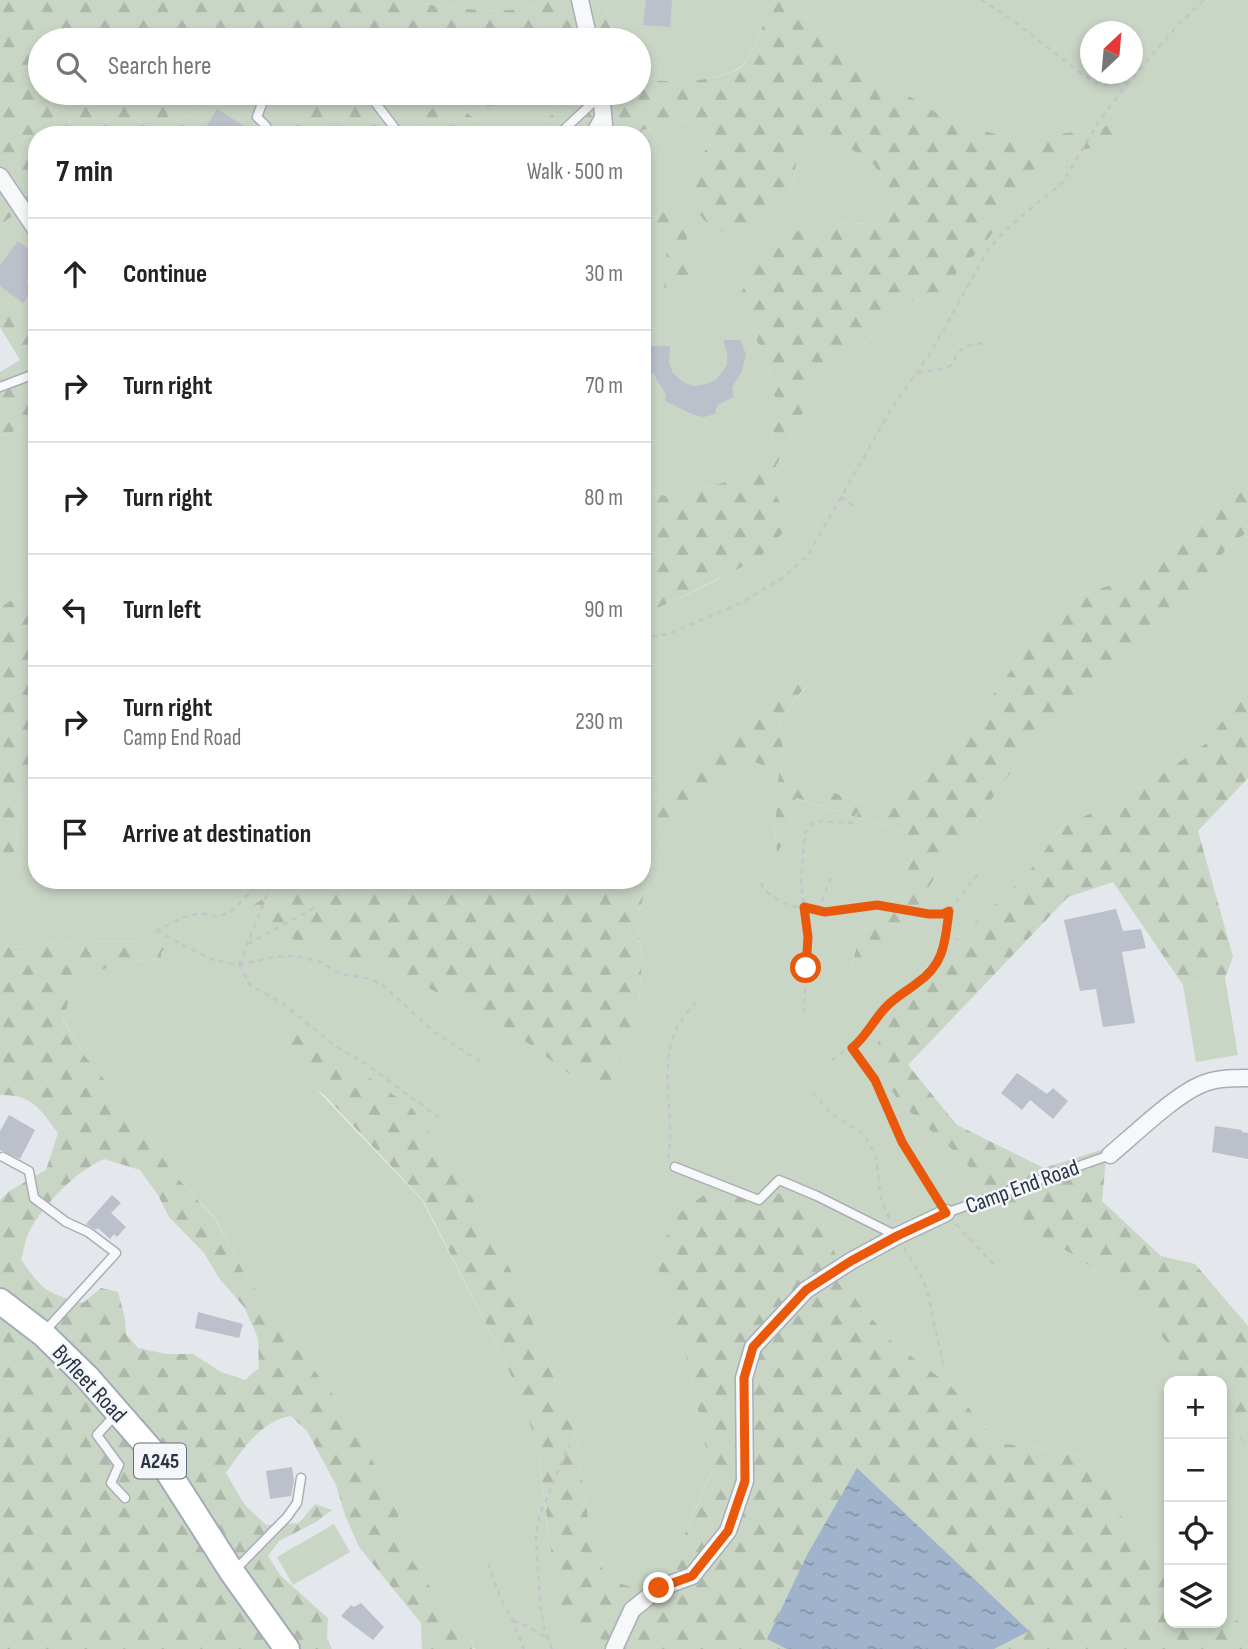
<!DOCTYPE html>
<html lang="en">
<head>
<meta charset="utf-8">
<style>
	body { margin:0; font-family:"Sofia Sans Condensed",sans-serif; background:#f2f2f2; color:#222 }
	.controls { position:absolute; right:21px; bottom:21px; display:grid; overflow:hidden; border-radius:14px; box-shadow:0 4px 10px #0003 }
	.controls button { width:63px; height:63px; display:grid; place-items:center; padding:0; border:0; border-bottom:2px solid #e0e0e0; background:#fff; color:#222; font:35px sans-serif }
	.compass { position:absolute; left:1080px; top:21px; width:63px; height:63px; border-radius:50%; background:#fff; box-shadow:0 4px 10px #0003; rotate:26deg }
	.stop { position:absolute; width:21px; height:21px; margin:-16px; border:5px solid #ea580c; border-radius:50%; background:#fff }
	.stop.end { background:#ea580c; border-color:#fff; box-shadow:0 2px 7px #0008 }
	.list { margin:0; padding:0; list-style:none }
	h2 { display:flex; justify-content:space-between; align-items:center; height:91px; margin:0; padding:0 28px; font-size:30px }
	h2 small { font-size:23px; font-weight:400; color:#767676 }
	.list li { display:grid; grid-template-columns:46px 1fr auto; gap:21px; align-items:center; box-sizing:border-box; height:112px; padding:0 28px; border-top:2px solid #e0e0e0 }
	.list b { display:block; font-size:26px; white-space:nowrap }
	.list p { margin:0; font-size:23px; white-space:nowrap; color:#767676 }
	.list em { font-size:23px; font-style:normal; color:#767676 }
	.icon { flex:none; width:38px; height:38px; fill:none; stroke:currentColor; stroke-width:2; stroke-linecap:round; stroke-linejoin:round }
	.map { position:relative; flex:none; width:1248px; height:1649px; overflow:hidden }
	.search { position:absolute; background:#fff; box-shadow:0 4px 10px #0003; left:28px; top:28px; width:623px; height:77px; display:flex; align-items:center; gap:18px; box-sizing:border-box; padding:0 24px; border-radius:38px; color:#767676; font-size:26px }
	.panel { position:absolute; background:#fff; box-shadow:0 4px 10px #0003; left:28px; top:126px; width:623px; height:763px; border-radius:28px }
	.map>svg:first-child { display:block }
	.grass { fill:#c9d6c5; fill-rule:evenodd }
	.forest { fill:url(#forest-firs); fill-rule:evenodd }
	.water { fill:url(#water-ripples) }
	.building { fill:#bbc0ca }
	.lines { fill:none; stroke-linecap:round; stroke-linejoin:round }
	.service-casing { stroke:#a9aeb7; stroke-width:11 }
	.minor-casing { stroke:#a9aeb7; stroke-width:19 }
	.primary-casing { stroke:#a3abb8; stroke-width:28 }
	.path { stroke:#c2c5cb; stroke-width:2.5; stroke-dasharray:5 5; stroke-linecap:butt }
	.service { stroke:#f7f8fa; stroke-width:8 }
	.minor { stroke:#f7f8fa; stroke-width:16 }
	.primary { stroke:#fff; stroke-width:24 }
	.route { stroke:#ea580c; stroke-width:9 }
	.labels { text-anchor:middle; stroke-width:5; stroke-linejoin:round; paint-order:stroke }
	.shield { fill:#f4f6f9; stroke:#676e7b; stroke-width:2 }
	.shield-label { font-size:21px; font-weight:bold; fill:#2b3445 }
	.street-label { font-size:23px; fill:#2b3445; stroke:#f4f6f9 }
</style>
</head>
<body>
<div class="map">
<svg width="1248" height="1649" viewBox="0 0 1248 1649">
	<defs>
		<pattern id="forest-firs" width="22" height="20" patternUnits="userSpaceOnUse" patternTransform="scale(1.75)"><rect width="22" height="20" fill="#c9d6c5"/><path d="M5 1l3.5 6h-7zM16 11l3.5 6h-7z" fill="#adb8ab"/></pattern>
		<pattern id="water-ripples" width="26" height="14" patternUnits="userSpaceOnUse" patternTransform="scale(1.75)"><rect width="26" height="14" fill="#9fb4cc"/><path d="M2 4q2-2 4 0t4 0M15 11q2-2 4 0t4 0" fill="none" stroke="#8293a7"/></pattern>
	</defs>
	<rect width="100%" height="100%" fill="#e4e7ec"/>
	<!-- grass -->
	<path class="grass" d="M418 0H539L537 6C500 15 461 8 423 4Z
		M604 0H770L771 2C765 18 754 56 741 66 724 80 677 85 656 80 650 78 644 71 639 67V40H617L610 25Z
		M793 0H1248V489L1219 503 1176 548 1125 580 1081 595 1056 607 996 691 916 786 896 805H868L824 789 798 776 783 750 780 718 807 686 802 681 754 722 701 757 642 807V608H658L719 579 815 389 865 343 899 306 943 291 961 267 980 250 1020 196 1043 177 1083 150 1132 138 1120 122 1091 130 1050 135H998L942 116 889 84 829 43 797 10ZM1090 32H1132V74H1090Z
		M580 29 583 40H430L438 37 542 39Z
		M210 93H282L285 95 292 121 285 135H185L186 119Z
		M369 93H561L553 114 528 135H498L463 110 418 123 411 131 391 132 372 116Z
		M693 119 711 122 713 140 678 186 790 194 797 160 812 138 842 143 874 165 898 201 884 225 834 222 787 234 739 305 767 361 777 408 769 448 730 481 671 496 642 493V476L647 459 644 430 642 428V135H639L643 130Z
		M18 212 37 219V329L0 295V225Z
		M37 423V585L0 607V436Z
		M1248 531V687L1205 744 1158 777 1095 811 1062 827 1028 873 927 966 887 1016 901 1104 964 1160 1006 1217 1081 1259 1146 1315 1195 1381H1169V1564L1114 1510 1080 1456 1039 1448 997 1443 951 1386 892 1342 857 1301 815 1209 689 1365 711 1473 675 1557 631 1588 606 1579 591 1537 575 1433 519 1286 476 1204 317 1090 422 1200 506 1363 537 1442 548 1530 621 1649H475L470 1637 451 1617 405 1550 397 1509 380 1474 342 1406 281 1327 244 1273 216 1219 174 1174 130 1111 85 1056 63 1020 74 981 122 962 161 959 153 941 73 942 0 948V889L17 845 19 804 37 772V880H298L291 881 347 956 399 973 510 1030 584 1085 606 1093 622 1056 637 1034 642 961 637 919 657 851 674 821 700 792 718 781 734 757 743 752 752 761 780 772 775 829 777 851 787 839 795 798 907 833 913 857 900 890 859 938 852 963 857 975 908 923 933 880 1040 732 1120 662 1159 636 1227 548Z
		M1225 978 1238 1055 1196 1062 1183 985Z
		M1222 1414 1248 1448V1629L1222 1609Z
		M334 1524 350 1552 293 1585 277 1557Z"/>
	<!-- forest -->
	<path class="forest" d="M0 0H418L423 4C461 8 500 15 537 6L539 0H604L610 25 617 40H583L580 29 542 39 439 37 430 40H40V93H210L186 119 185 135H37V219L18 212 0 225Z
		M770 0H793L797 10 829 43 889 84 942 116 998 135H1050L1091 130 1120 122 1139 125 1132 138 1083 150 1043 177 1020 196 980 250 961 267 943 291 899 306 865 343 815 389 768 482 792 523 758 559 658 608H642V493L671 496 730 481 769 448 777 408 767 361 739 305 751 258 787 234 834 222 884 225 898 201 874 165 842 143 812 139 797 160 790 194 774 215 750 230 714 231 685 198 678 186 713 140 711 122 693 119 643 130 639 135H528L553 114 561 93H639V67C644 71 650 78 656 80 676 84 727 80 742 66 754 55 767 16 770 0Z
		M282 93H369L372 116 391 132 411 130 434 107 463 110 498 135H368L338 127 325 135H285L292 121Z
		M642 192 662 194 686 225 691 297 664 287 667 246 642 205Z
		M0 295 37 329V423L0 436V372L20 360 0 327Z
		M1248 489V531L1227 548 1159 636 1120 662 1040 732 933 880 908 923 874 964 856 976 852 964 859 938 900 890 913 857 907 833 796 798 787 839 777 852 775 830 779 772 752 761 743 752 734 757 718 781 700 792 674 821 657 851 637 919 642 961 637 1034 622 1056 606 1093 584 1085 510 1030 399 973 279 935 256 924 249 917 246 910 291 881 298 880H642V807L701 757 754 722 802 681 807 685 780 718 783 750 798 776 824 789 868 805H896L916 786 996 691 1056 607 1081 595 1125 580 1176 548 1219 503Z
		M37 585V772L19 804 17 845 0 889V607Z
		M1248 687V778L1198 831 1233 957 1225 978 1183 985 1113 882 1068 897 908 1065 957 1125 1044 1168 1107 1148 1102 1201 1161 1256 1195 1264 1248 1326V1448L1222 1414V1381H1195L1146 1315 1081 1259 1006 1217 964 1160 901 1104 881 1075 878 1042 887 1016 927 966 1028 873 1062 827 1095 811 1158 777 1205 744Z
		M153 941 166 946 161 953V959L122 962 74 981 63 1021 85 1056 130 1111 174 1174 216 1220 244 1273 281 1327 342 1406 380 1474 397 1509 405 1550 451 1617 470 1637 474 1648 472 1649H422L421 1623 359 1547 345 1515 336 1485 307 1431 291 1416C262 1420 242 1450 226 1473L244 1504 266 1525 299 1523 315 1504 332 1510 316 1522 279 1541 268 1556 281 1576 328 1618 327 1638 332 1649H0V1200L9 1191 46 1170 58 1133C40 1109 32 1094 0 1095V948L73 942ZM104 1159 140 1170 158 1195 169 1217 204 1253 219 1278 244 1307 258 1338 259 1368 245 1380 221 1372 193 1354H166L138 1348 126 1334 125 1318 118 1292 101 1288 83 1303C47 1294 41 1289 21 1259 24 1250 25 1240 29 1232 43 1205 76 1171 104 1159Z
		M295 1033 330 1050 412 1108 476 1204 519 1286 575 1433 591 1537 606 1579 631 1587 675 1557 711 1474 689 1365 655 1258 679 1213 726 1179 764 1187 815 1209 857 1301 892 1342 951 1386 997 1443 1039 1448 1080 1456 1109 1476 1115 1510 1169 1564V1623H1222V1609L1248 1629V1649H622L602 1640 558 1604 537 1442 506 1363 423 1200 280 1048Z"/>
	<!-- water -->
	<path class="water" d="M857 1468 1029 1631 994 1649H787L767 1639 807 1555Z"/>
	<!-- building -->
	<path class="building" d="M646 0H672L670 27 643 25Z
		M484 93H509L511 103 487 107Z
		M217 109 259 135H211L204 130Z
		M18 241 37 255V268L26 282 34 288 23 303 0 286V265Z
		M723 340H740L746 354 742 371 732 388 734 397 717 405 715 414 704 417 694 415 665 401 666 395 653 373 642 380V346H670L669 363 673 373 683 382 693 386 707 384 717 379 727 365V352Z
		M1116 909 1123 931 1141 929 1146 948 1122 952 1135 1023 1103 1027 1096 989 1080 991 1064 920Z
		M1017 1073 1047 1094 1053 1088 1068 1101 1053 1119 1030 1100 1022 1110 1001 1093Z
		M9 1115 35 1130 20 1159 0 1150V1131Z
		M1215 1126 1242 1130V1132L1248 1133V1159L1212 1152Z
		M112 1195 121 1203 111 1213 126 1227 117 1237 114 1234 110 1239 98 1228 96 1230 86 1224Z
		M198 1312 243 1324 239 1338 195 1328Z
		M292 1467 294 1481 291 1496 270 1499 266 1471Z
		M361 1603 384 1627 373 1640 341 1616 351 1605 354 1607Z"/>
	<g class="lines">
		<!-- service casing -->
		<g class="service-casing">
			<path id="service" d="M368 93 400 135
				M266 126 257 117 266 93
				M558 135 601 95
				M589 135 600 115
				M0 387 37 373
				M3 1157 29 1171 34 1198 66 1222 88 1232 116 1253 45 1331
				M675 1167 759 1200 779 1180 817 1196 897 1236
				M946 1213 1110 1155
				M116 1414 97 1435 119 1465 111 1483 125 1498
				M236 1569 287 1517 297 1503 301 1478"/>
		</g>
		<!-- minor casing -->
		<g class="minor-casing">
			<path id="minor" d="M580 0 589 40
				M601 93 605 135
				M0 176 37 231
				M1110 1155C1134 1135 1174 1096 1200 1085 1215 1078 1232 1078 1248 1078
				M614 1649 632 1610 659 1588 692 1576 728 1531 745 1481 744 1378 753 1347 806 1290 851 1261 897 1236 946 1213"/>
		</g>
		<!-- primary casing -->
		<g class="primary-casing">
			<path id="primary" d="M0 1301 43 1334 87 1377 163 1464 232 1572 287 1649"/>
		</g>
		<!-- path -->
		<path class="path" d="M981 0 1010 18 1082 74 1097 83 1109 85 1126 83
			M918 373C925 371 947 369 950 366 952 364 955 359 956 356 963 345 973 344 986 343
			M841 497 857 508
			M642 638 668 634 741 603 785 576 808 555 893 406 931 352 989 248 1011 225 1063 182 1099 121 1128 83 1178 25 1204 0
			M349 880 364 892
			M761 883C772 907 816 913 840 911 853 910 866 905 878 906 901 906 928 921 949 911L978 874
			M817 910C825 898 826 885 834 874
			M156 931 213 960 239 965 250 985 282 1003 334 1045 366 1064 441 1119
			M156 931 184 917 201 913 217 917 231 912 262 880
			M248 944 318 906
			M239 965 273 957 296 956 321 962 341 974 366 978 382 984 433 1031 481 1062
			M239 965 273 880
			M804 1013 808 937 801 881 805 833 814 821 851 823 860 810
			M852 1048 875 1081 902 1142 938 1200
			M832 1060 863 1038 886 1007 921 981 941 959 949 911
			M813 1093 830 1113 863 1134 870 1144 876 1158 881 1199 890 1220
			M668 1159C675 1120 661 1077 672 1040 676 1025 687 1012 698 1000
			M956 1224 995 1266
			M904 1248 920 1274 927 1290 943 1364
			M488 1563 500 1597 513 1621 524 1649
			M513 1621 527 1626 547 1638
			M552 1649 544 1628 540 1604 536 1536 540 1514 569 1445"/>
		<!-- service -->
		<use href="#service" class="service"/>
		<!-- minor -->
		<use href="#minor" class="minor"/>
		<!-- primary -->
		<use href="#primary" class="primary"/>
	</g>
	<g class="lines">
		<!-- route -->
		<path class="route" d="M659 1588 692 1576 728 1531 745 1481 744 1378 753 1347 806 1290 851 1261 897 1236 946 1213 902 1142 875 1080 852 1048C867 1036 873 1020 887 1006 896 997 907 991 917 983 945 964 945 941 949 911L943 914H929L877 905 825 912 804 907 808 937 806 968"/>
	</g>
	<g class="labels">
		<!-- shield labels -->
		<rect class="shield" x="134" y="1443.5" width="52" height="35" rx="5"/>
		<g class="shield-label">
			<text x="160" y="1468">A245</text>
		</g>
		<!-- street labels -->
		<g class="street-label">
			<text transform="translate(1022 1186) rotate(-20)" y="8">Camp End Road</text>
			<text transform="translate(90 1383) rotate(47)" y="8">Byfleet Road</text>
		</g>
	</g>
</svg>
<div class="controls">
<button>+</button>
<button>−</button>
<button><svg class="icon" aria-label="locate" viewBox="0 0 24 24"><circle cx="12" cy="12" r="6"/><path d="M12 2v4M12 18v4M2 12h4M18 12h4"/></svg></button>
<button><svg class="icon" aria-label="layers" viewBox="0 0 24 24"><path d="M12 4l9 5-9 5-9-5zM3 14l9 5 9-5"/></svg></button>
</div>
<svg class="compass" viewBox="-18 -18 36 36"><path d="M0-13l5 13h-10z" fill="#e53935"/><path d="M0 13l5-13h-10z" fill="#767676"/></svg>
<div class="stop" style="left:806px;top:968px"></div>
<div class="stop end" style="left:659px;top:1588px"></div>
<div class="search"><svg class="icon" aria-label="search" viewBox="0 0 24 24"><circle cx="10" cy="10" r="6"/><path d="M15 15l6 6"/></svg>Search here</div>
<section class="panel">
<h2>7 min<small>Walk · 500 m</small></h2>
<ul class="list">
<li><svg class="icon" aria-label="ahead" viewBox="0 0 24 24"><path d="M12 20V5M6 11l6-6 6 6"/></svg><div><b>Continue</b></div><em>30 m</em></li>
<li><svg class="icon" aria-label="right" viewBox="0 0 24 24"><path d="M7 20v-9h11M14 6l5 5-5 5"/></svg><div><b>Turn right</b></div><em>70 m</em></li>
<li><svg class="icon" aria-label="right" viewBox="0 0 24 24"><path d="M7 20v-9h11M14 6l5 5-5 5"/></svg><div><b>Turn right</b></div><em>80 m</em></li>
<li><svg class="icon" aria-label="left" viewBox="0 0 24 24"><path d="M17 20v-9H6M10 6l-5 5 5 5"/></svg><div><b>Turn left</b></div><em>90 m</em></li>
<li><svg class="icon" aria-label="right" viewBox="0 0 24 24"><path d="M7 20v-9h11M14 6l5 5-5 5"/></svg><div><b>Turn right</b><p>Camp End Road</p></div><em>230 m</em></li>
<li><svg class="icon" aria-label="arrive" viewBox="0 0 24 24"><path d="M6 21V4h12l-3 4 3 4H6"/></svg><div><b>Arrive at destination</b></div></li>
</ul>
</section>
</div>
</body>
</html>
